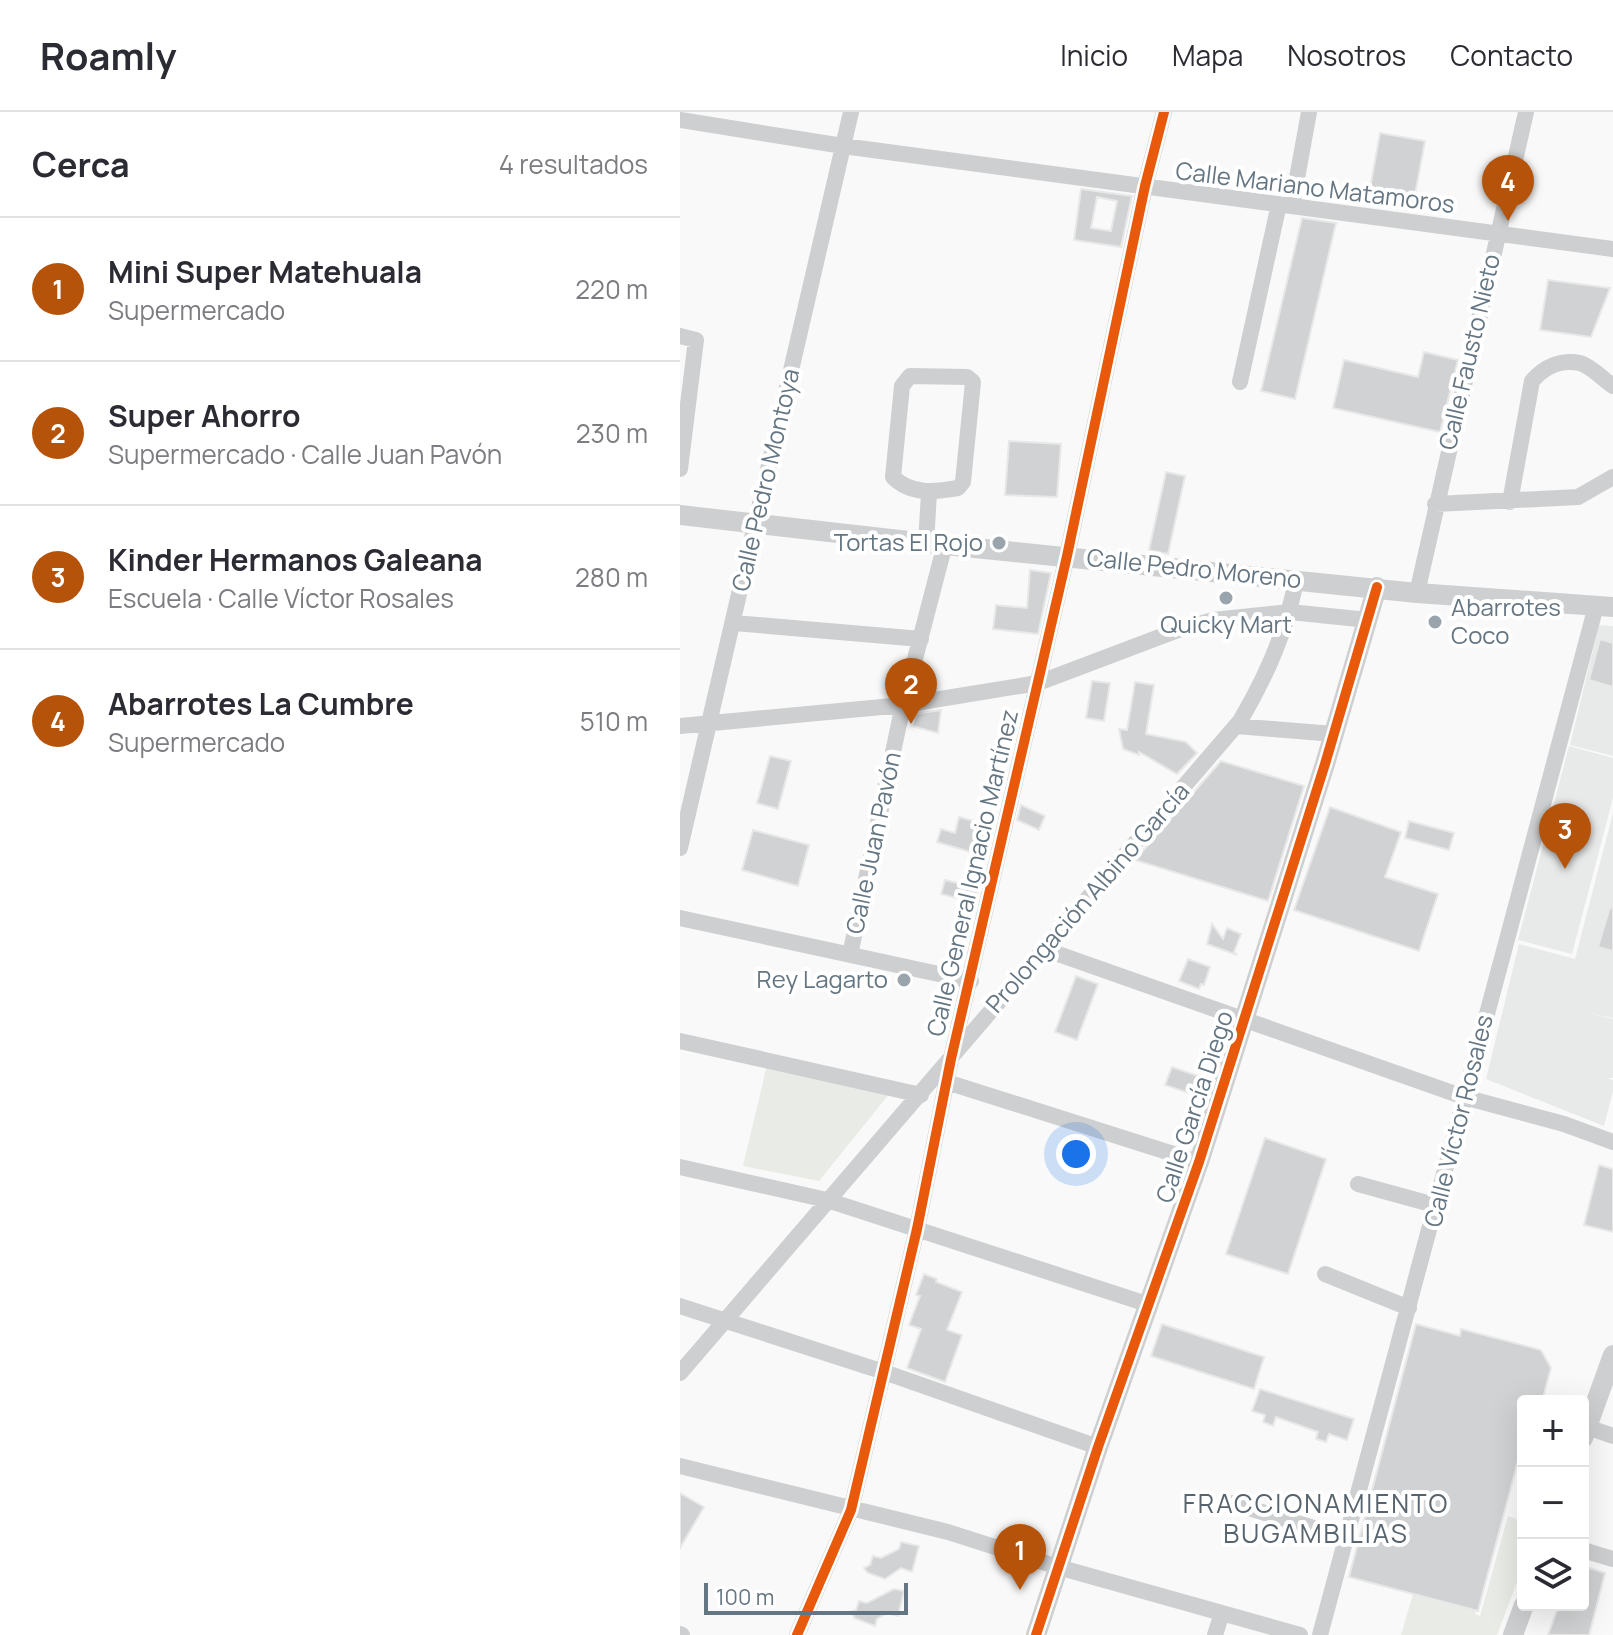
<!DOCTYPE html>
<html lang="es">
<head>
<meta charset="utf-8">
<style>
	body { margin:0; font-family:Manrope,sans-serif; background:#f2f2f3; color:#2b2b33 }
	.controls { position:absolute; right:24px; bottom:24px; display:grid; overflow:hidden; border-radius:8px; box-shadow:0 8px 32px #0002 }
	.controls button { width:72px; height:72px; display:grid; place-items:center; padding:0; border:0; border-bottom:2px solid #e1e1e2; background:#fff; color:#2b2b33; font:40px sans-serif }
	.scale { position:absolute; left:24px; bottom:20px; width:204px; box-sizing:border-box; padding-left:8px; border:4px solid #657683; border-top:0; font-size:22px; line-height:28px; white-space:nowrap; color:#657683; -webkit-text-stroke:6px #fff; paint-order:stroke }
	.you { position:absolute; left:396px; top:1042px; width:28px; height:28px; margin:-20px; border:6px solid #fff; border-radius:50%; background:#1a73e8; box-shadow:0 0 0 12px #1a73e833 }
	.badge { display:grid; place-items:center; width:52px; height:52px; border-radius:50%; background:#b45309; color:#fff; font-size:26px; font-weight:700 }
	.pin { position:absolute; translate:-50% -66px; filter:drop-shadow(0 2px 4px #0008) }
	.pin::after { content:''; position:absolute; top:42px; width:28px; height:24px; background:inherit; clip-path:polygon(0 0,100% 0,50% 100%) }
	.list { margin:0; padding:0; list-style:none }
	h2 { display:flex; justify-content:space-between; align-items:center; height:104px; margin:0; padding:0 32px; font-size:34px }
	h2 small { font-size:26px; font-weight:400; color:#7c7c81 }
	.list li { display:grid; grid-template-columns:52px 1fr auto; gap:24px; align-items:center; box-sizing:border-box; height:144px; padding:0 32px; border-top:2px solid #e1e1e2 }
	.list b { display:block; font-size:30px; white-space:nowrap }
	.list p { margin:0; font-size:26px; white-space:nowrap; color:#7c7c81 }
	.list em { font-size:26px; font-style:normal; color:#7c7c81 }
	.icon { flex:none; width:44px; height:44px; fill:none; stroke:currentColor; stroke-width:2; stroke-linecap:round; stroke-linejoin:round }
	.map { position:relative; flex:none; width:933px; height:1523px; overflow:hidden }
	header { display:flex; align-items:center; gap:48px; box-sizing:border-box; height:112px; padding:0 40px; background:#fff; border-bottom:2px solid #e1e1e2 }
	header strong { font-size:38px }
	nav { display:flex; gap:44px; margin-inline-start:auto; font-size:28px }
	main { display:flex }
	aside { flex:1; background:#fff }
	.map>svg:first-child { display:block }
	.built { fill:#e8e9e9 }
	.green { fill:#e8ebe6 }
	.building { fill:#d0d2d3; stroke:#e8e8e8; stroke-width:2; fill-rule:evenodd }
	.lines { fill:none; stroke-linecap:round; stroke-linejoin:round }
	.minor { stroke:#cecfd0; stroke-width:16 }
	.tertiary { stroke:#cecfd0; stroke-width:20 }
	.cycleway-casing { stroke:#fff; stroke-width:15 }
	.cycleway { stroke:#e8590c; stroke-width:10 }
	.poi-dot { fill:#99a4ac; stroke:#fff; stroke-width:3 }
	.labels { text-anchor:middle; stroke-width:8; stroke-linejoin:round; paint-order:stroke }
	.street-label { font-size:24px; fill:#657683; stroke:#fff }
	.poi-label { font-size:24px; fill:#657683; stroke:#fff; text-anchor:end }
	.neighbourhood-label { font-size:26px; letter-spacing:2px; fill:#57646e; stroke:#fff }
</style>
</head>
<body>
<header>
<strong>Roamly</strong>
<nav><a>Inicio</a><a>Mapa</a><a>Nosotros</a><a>Contacto</a></nav>
</header>
<main>
<aside>
<h2>Cerca<small>4 resultados</small></h2>
<ul class="list">
<li><span class="badge">1</span><div><b>Mini Super Matehuala</b><p>Supermercado</p></div><em>220 m</em></li>
<li><span class="badge">2</span><div><b>Super Ahorro</b><p>Supermercado · Calle Juan Pavón</p></div><em>230 m</em></li>
<li><span class="badge">3</span><div><b>Kinder Hermanos Galeana</b><p>Escuela · Calle Víctor Rosales</p></div><em>280 m</em></li>
<li><span class="badge">4</span><div><b>Abarrotes La Cumbre</b><p>Supermercado</p></div><em>510 m</em></li>
</ul>
</aside>
<div class="map">
<svg width="933" height="1523" viewBox="0 0 933 1523">
	<rect width="100%" height="100%" fill="#f9f9f9"/>
	<!-- built -->
	<path class="built" d="M919 513 933 514V644L890 633Z
		M889 634 933 646V686L892 842 838 828Z
		M933 701V906L907 901 933 907V966H927L933 968V979L924 1014 806 967 839 832 895 847Z"/>
	<!-- green -->
	<path class="green" d="M87 953 210 981 139 1069 63 1054Z
		M828 1404 843 1409V1454L817 1523H721L733 1482 796 1498 795 1502 800 1504Z"/>
	<!-- building -->
	<path class="building" d="M700 21 745 29 732 99 687 93Z
		M401 77 452 84 441 135 394 128ZM417 85 437 89 431 119 411 116Z
		M622 106 656 111 615 287 581 279Z
		M868 168 930 176 911 225 860 218Z
		M744 240 778 248 760 320 653 296 664 248 738 265Z
		M329 329 381 332 377 385 325 383Z
		M486 360 505 364 488 442 469 438Z
		M350 458 371 461 358 522 313 517 316 493 347 496Z
		M920 527 933 531V575L909 568Z
		M412 569 430 571 424 609 406 606Z
		M455 570 474 573 466 622 506 630 517 641 497 662 459 640V643L443 637 439 617 447 618Z
		M261 598 258 621 232 614 236 602Z
		M90 644 111 649 98 697 77 691Z
		M541 649 624 674 588 789 455 748Z
		M341 693 365 704 359 718 337 708Z
		M650 695 721 720 705 765 758 782 739 839 614 798Z
		M279 705 313 714 310 729 298 726 294 741 257 730 261 717 275 721Z
		M729 709 774 721 769 738 725 726Z
		M73 718 129 733 118 774 62 758Z
		M265 768 299 776 296 791 261 782Z
		M930 795 933 796V839L918 835Z
		M532 812 543 827 547 816 561 822 554 840 557 843 527 832Z
		M508 847 530 855 524 873 521 872 519 877 499 869Z
		M396 864 418 872 397 928 375 920Z
		M492 955 518 964 512 982 485 973Z
		M585 1026 646 1047 608 1162 546 1142Z
		M919 1053 933 1057V1120L904 1113Z
		M244 1162 257 1167 256 1170 282 1180 267 1218 282 1223 265 1270 227 1256 241 1217 229 1213 240 1184 236 1183Z
		M482 1212 584 1245 574 1277 471 1244Z
		M736 1212 780 1224 781 1217 861 1238 871 1256 862 1289H843V1330L798 1499 669 1465Z
		M580 1277 674 1307 667 1328 649 1322 646 1330 636 1327 638 1320 596 1305 593 1314 583 1310 585 1303 572 1299Z
		M0 1381 24 1395 0 1436Z
		M221 1430 239 1434 232 1460 221 1456 205 1467 188 1461 184 1456 190 1453 193 1444 201 1446 219 1437Z
		M903 1454 925 1461 909 1523H868L879 1493H903Z
		M214 1477 224 1479 218 1504 207 1501 197 1507 195 1514 174 1506V1504L169 1500 176 1498 179 1489 187 1491Z"/>
	<g class="lines">
		<!-- minor -->
		<path class="minor" d="M0 8 163 34 933 137
			M612 94 629 0
			M0 224 16 228 0 357
			M230 264 287 265 293 270 283 370 278 376C255 380 231 383 213 365L222 274Z
			M560 270 599 92
			M830 390 852 269C864 255 881 247 900 251 911 254 924 268 933 274
			M755 392 898 385 933 365
			M246 431 249 381
			M737 481 846 0
			M54 511 241 527
			M0 614 223 593 358 571 498 518 533 508 610 500 688 508
			M556 614 654 622
			M0 736 171 0
			M0 806 291 869
			M364 837 784 985 884 1012 933 1030
			M170 843 223 593 265 432
			M0 929 241 983
			M267 970 519 1050
			M0 1055 147 1088 470 1193
			M678 1072 758 1094
			M645 1162 729 1196
			M0 1194 204 1260 418 1335
			M0 1261 560 609C586 565 607 518 616 468
			M907 1315 933 1324
			M0 1354 268 1420 378 1455 620 1523
			M553 1391 666 1426
			M903 1438 933 1447
			M0 1522 2 1523
			M117 1523 171 1398 237 1117 271 947 387 444 465 74 484 0
			M535 1523 542 1501
			M640 1523C734 1180 824 837 916 494"/>
		<!-- tertiary -->
		<path class="tertiary" d="M0 403 246 431 737 481 933 495
			M903 1326 933 1243
			M356 1523 418 1335 519 1050 645 652 697 475
			M833 1523 844 1493"/>
		<!-- cycleway casing -->
		<g class="cycleway-casing">
			<path id="cycleway" d="M117 1523 171 1398 237 1117 271 947 387 444 465 74 484 0
				M356 1523 418 1335 519 1050 645 652 697 475"/>
		</g>
		<!-- cycleway -->
		<use href="#cycleway" class="cycleway"/>
	</g>
	<!-- markers -->
	<g class="poi-dot">
		<circle cx="319" cy="431" r="8"/>
		<circle cx="546" cy="486" r="8"/>
		<circle cx="755" cy="510" r="8"/>
		<circle cx="224" cy="868" r="8"/>
	</g>
	<g class="labels">
		<!-- street labels -->
		<g class="street-label">
			<text transform="translate(635 76) rotate(7)" y="8">Calle Mariano Matamoros</text>
			<text transform="translate(790 240) rotate(-77)" y="8">Calle Fausto Nieto</text>
			<text transform="translate(86 368) rotate(-77)" y="8">Calle Pedro Montoya</text>
			<text transform="translate(514 457) rotate(6)" y="8">Calle Pedro Moreno</text>
			<text transform="translate(194 731) rotate(-78)" y="8">Calle Juan Pavón</text>
			<text transform="translate(293 761) rotate(-77)" y="8">Calle General Ignacio Martínez</text>
			<text transform="translate(408 786) rotate(-49)" y="8">Prolongación Albino García</text>
			<text transform="translate(515 995) rotate(-72)" y="8">Calle García Diego</text>
			<text transform="translate(779 1009) rotate(-76)" y="8">Calle Víctor Rosales</text>
		</g>
		<!-- poi labels -->
		<g class="poi-label">
			<text x="303" y="439">Tortas El Rojo</text>
			<text x="771" y="504" text-anchor="start">Abarrotes<tspan x="771" dy="28">Coco</tspan></text>
			<text x="546" y="521" text-anchor="middle">Quicky Mart</text>
			<text x="208" y="876">Rey Lagarto</text>
		</g>
		<!-- neighbourhood labels -->
		<g class="neighbourhood-label">
			<text x="636" y="1401">FRACCIONAMIENTO<tspan x="636" dy="30">BUGAMBILIAS</tspan></text>
		</g>
	</g>
</svg>
<div class="controls">
<button>+</button>
<button>−</button>
<button><svg class="icon" aria-label="layers" viewBox="0 0 24 24"><path d="M12 4l9 5-9 5-9-5zM3 14l9 5 9-5"/></svg></button>
</div>
<div class="scale">100 m</div>
<div class="you"></div>
<div class="pin badge" style="left:340px;top:1478px">1</div>
<div class="pin badge" style="left:231px;top:612px">2</div>
<div class="pin badge" style="left:885px;top:757px">3</div>
<div class="pin badge" style="left:828px;top:109px">4</div>
</div>
</main>
</body>
</html>
